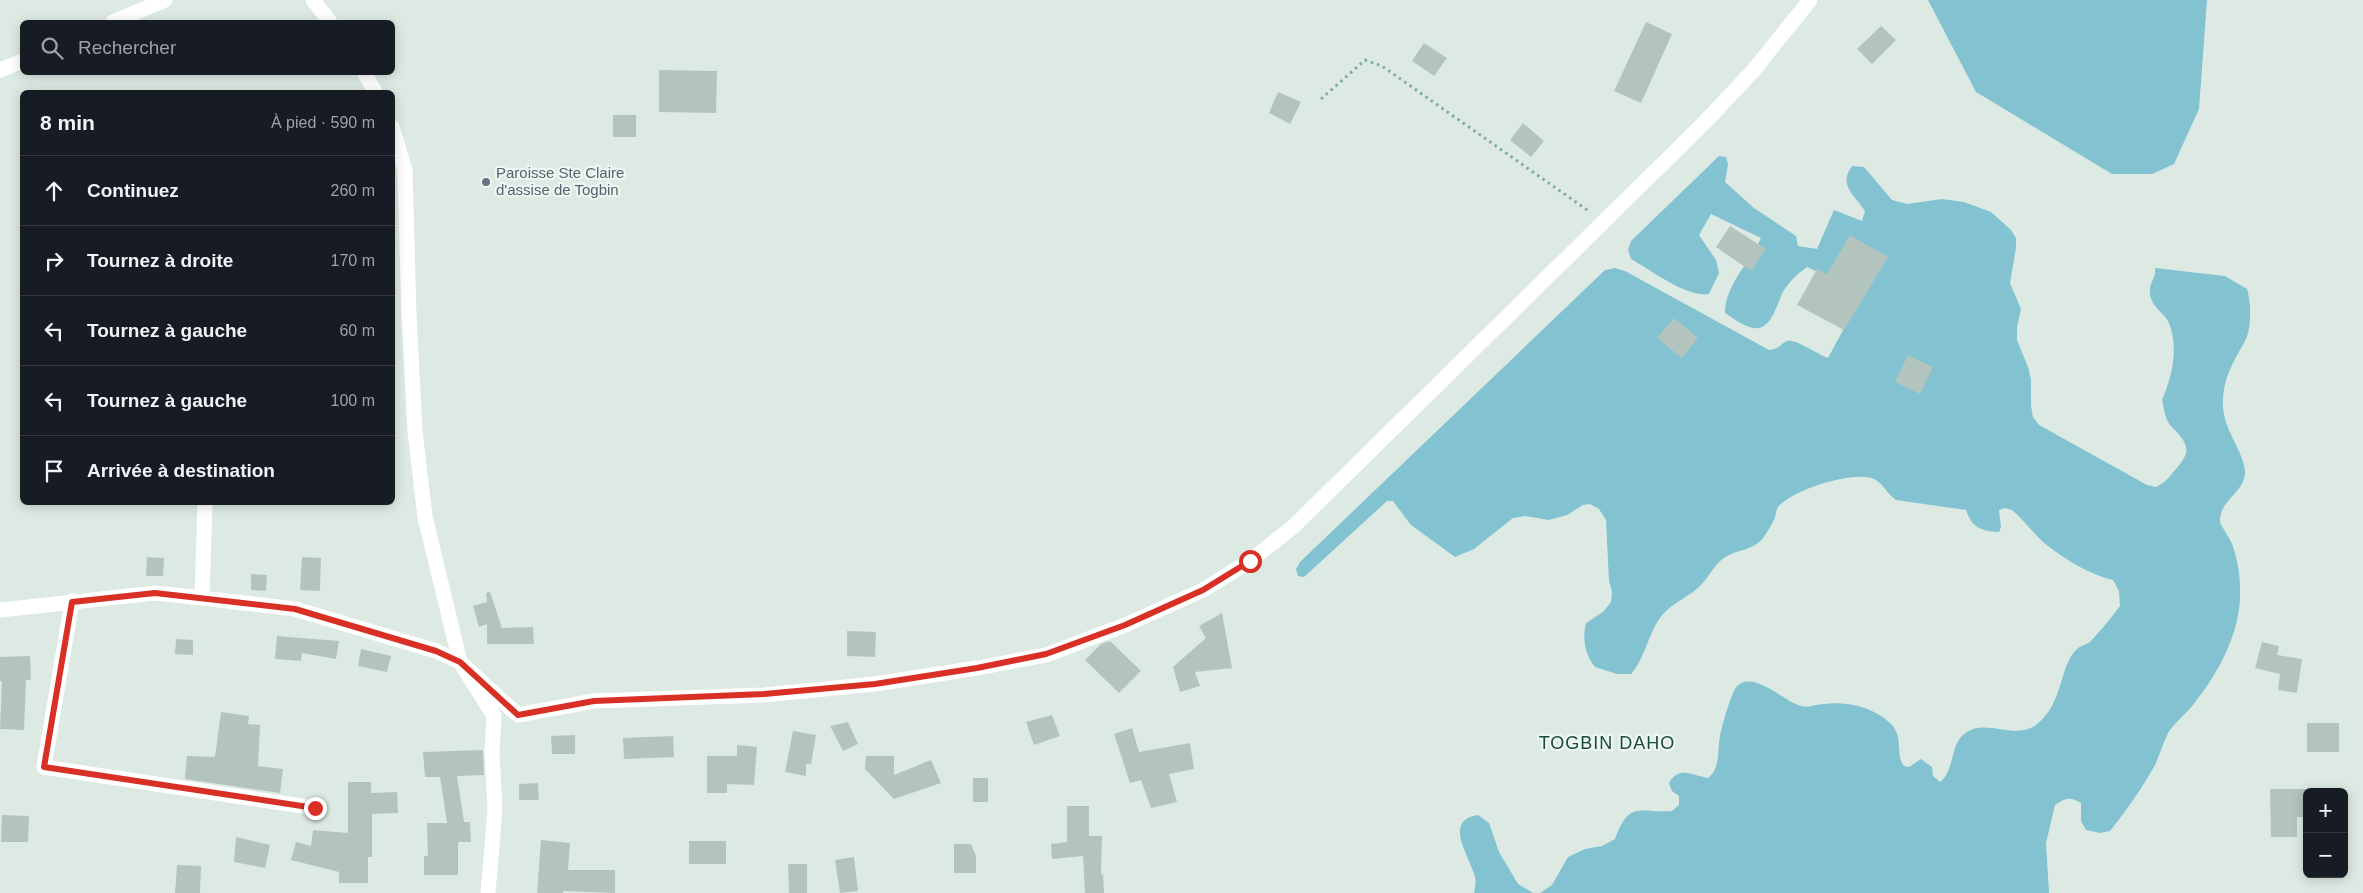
<!DOCTYPE html>
<html lang="fr">
<head>
<meta charset="utf-8">
<style>
	body { margin:0; font-family:Helvetica,sans-serif; background:#242831; color:#f1f3f6 }
	.controls { position:absolute; right:15px; bottom:15px; display:grid; overflow:hidden; border-radius:8px; box-shadow:0 2px 12px #0003 }
	.controls button { width:45px; height:45px; display:grid; place-items:center; padding:0; border:0; border-bottom:1px solid #363941; background:#171b24; color:#f1f3f6; font:25px sans-serif }
	.stop { position:absolute; width:15px; height:15px; margin:-11px; border:4px solid #d93025; border-radius:50%; background:#fff }
	.stop.end { background:#d93025; border-color:#fff; box-shadow:0 1px 5px #0008 }
	.list { margin:0; padding:0; list-style:none }
	h2 { display:flex; justify-content:space-between; align-items:center; height:65px; margin:0; padding:0 20px; font-size:21px }
	h2 small { font-size:16px; font-weight:400; color:#9ea1a6 }
	.list li { display:grid; grid-template-columns:32px 1fr auto; gap:15px; align-items:center; box-sizing:border-box; height:70px; padding:0 20px; border-top:1px solid #363941 }
	.list b { display:block; font-size:19px; white-space:nowrap }
	.list em { font-size:16px; font-style:normal; color:#9ea1a6 }
	.icon { flex:none; width:28px; height:28px; fill:none; stroke:currentColor; stroke-width:2; stroke-linecap:round; stroke-linejoin:round }
	.map { position:relative; flex:none; width:2363px; height:893px; overflow:hidden }
	.search { position:absolute; background:#171b24; box-shadow:0 2px 12px #0003; left:20px; top:20px; width:375px; height:55px; display:flex; align-items:center; gap:12px; box-sizing:border-box; padding:0 18px; border-radius:8px; color:#9ea1a6; font-size:19px }
	.panel { position:absolute; background:#171b24; box-shadow:0 2px 12px #0003; left:20px; top:90px; width:375px; height:415px; border-radius:8px }
	.map>svg:first-child { display:block }
	.water { fill:#82c2d1 }
	.building { fill:#b3c4be }
	.lines { fill:none; stroke-linecap:round; stroke-linejoin:round }
	.path { stroke:#7caea0; stroke-width:3; stroke-dasharray:2.5 4; stroke-linecap:butt }
	.minor { stroke:#fff; stroke-width:15 }
	.tertiary { stroke:#fff; stroke-width:15 }
	.route { stroke:#d93025; stroke-width:6 }
	.worship-dot { fill:#6b7280; stroke:#edf6f2; stroke-width:2 }
	.labels { text-anchor:middle; stroke-width:4.5; stroke-linejoin:round; paint-order:stroke }
	.worship-label { font-size:15px; fill:#5b616d; stroke:#edf6f2; text-anchor:start }
	.quarter-label { font-size:18px; letter-spacing:1px; fill:#1a4b41; stroke:#edf6f2 }
</style>
</head>
<body>
<div class="map">
<svg width="2363" height="893" viewBox="0 0 2363 893">
	<rect width="100%" height="100%" fill="#ddeae4"/>
	<!-- water -->
	<path class="water" d="M1928 0H2207L2199 109 2174 164 2152 174H2112L1976 92Z
		M1719 156 1726 157 1728 164 1725 182 1754 208 1796 236 1798 246 1817 249 1834 210 1862 221 1865 211C1854 194 1838 185 1852 166L1864 167 1892 200 1907 204 1942 199 1964 202 1991 212 2011 230 2016 238V248L2010 283 2021 309 2017 327V340L2028 367 2031 380V406L2033 417 2039 425 2147 485 2156 487C2166 482 2169 477 2176 469 2194 449 2186 442 2171 426 2165 420 2164 408 2162 400 2172 377 2179 348 2169 323 2164 312 2152 308 2150 294 2148 284 2157 277 2155 268L2225 276 2247 289C2251 302 2252 328 2245 341 2234 361 2224 376 2223 400 2221 429 2244 450 2245 472 2245 492 2219 501 2220 521 2220 525 2230 538 2232 544 2237 557 2240 574 2240 588 2242 631 2219 672 2193 705 2185 715 2175 722 2168 733 2163 743 2160 754 2155 765 2143 787 2126 811 2110 831L2100 833 2086 830 2081 821V803C2070 796 2065 798 2055 805L2046 843 2049 893H1540L1552 885 1568 857 1585 849 1602 846 1615 839C1629 800 1639 813 1672 811L1679 805V796L1672 791 1669 783C1679 765 1693 776 1708 778 1721 768 1717 751 1720 736 1722 726 1731 693 1737 686 1754 670 1783 701 1801 706 1809 708 1816 704 1824 704 1847 701 1874 707 1891 724 1904 737 1895 755 1904 766L1909 767 1921 759 1932 767 1933 776 1940 782C1954 771 1950 750 1961 737 1982 714 2012 742 2036 725 2064 704 2059 665 2077 649 2081 645 2087 645 2091 641 2101 630 2111 618 2120 606L2119 591 2113 580C2091 575 2066 560 2048 546 2035 536 2025 521 2012 510L2005 508 1999 510 2001 527 1999 532C1981 531 1972 528 1966 510L1896 500C1887 494 1883 483 1874 479 1854 470 1792 490 1778 507 1776 510 1776 514 1775 518 1771 525 1765 538 1758 543 1748 551 1735 550 1724 558 1714 565 1710 575 1702 584 1691 596 1675 601 1663 614 1648 632 1646 657 1631 674H1617L1595 667C1585 654 1582 639 1586 623L1603 612 1611 602 1612 592 1609 581 1606 520 1599 509 1590 504 1583 505 1567 515 1549 520 1525 516 1513 518 1474 549 1455 557 1411 525 1393 501H1387L1304 577 1298 576 1296 569 1300 562 1605 270 1615 268 1625 271 1769 350C1780 349 1780 344 1787 341 1795 338 1819 355 1828 358L1863 293 1807 267C1797 274 1789 282 1783 292 1776 305 1772 331 1753 328 1743 326 1733 318 1725 313 1725 285 1750 262 1761 238L1711 214 1699 235 1716 260 1719 273 1709 294C1687 298 1651 270 1631 259L1628 250 1631 241Z
		M1478 815 1489 823 1499 852 1518 884 1533 893H1474C1475 888 1476 882 1475 877 1470 857 1442 820 1478 815Z"/>
	<!-- building -->
	<path class="building" d="M1646 22 1672 34 1641 103 1614 91Z
		M1881 26 1896 40 1872 64 1857 49Z
		M1424 43 1447 58 1434 76 1412 61Z
		M659 70 717 71 716 113 659 112Z
		M1278 92 1301 102 1290 124 1269 113Z
		M613 115H636V137H613Z
		M1523 123 1544 141 1531 157 1510 140Z
		M1730 226 1766 249 1751 271 1716 247Z
		M1850 235 1888 257 1844 330 1797 305 1817 269 1827 274Z
		M1674 318 1698 338 1682 358 1657 338Z
		M1908 355 1933 367 1920 394 1895 382Z
		M147 557 164 558 163 576H146Z
		M302 557 321 558 320 591 300 590Z
		M251 574 267 575 266 591 251 590Z
		M490 592 502 628 533 627 534 644H487V624L479 627 473 606 487 602 486 593Z
		M1222 613 1232 668 1195 672 1200 686 1180 692 1173 667 1206 638 1199 626Z
		M847 631 876 632 875 657 847 656Z
		M277 636 339 641 336 659 302 653 301 661 275 659Z
		M176 639 193 640V655L175 654Z
		M1110 641 1141 671 1119 693 1085 660 1101 644Z
		M2262 642 2279 646 2277 655 2302 659 2297 693 2278 690 2280 674 2255 668Z
		M361 649 391 656 387 672 358 666Z
		M30 656 31 680H26L24 730 0 729 2 681H0V657Z
		M221 712 249 716 248 724 260 725 258 766 283 769 280 793 185 779 187 756 215 757Z
		M1052 715 1060 736 1034 745 1026 722Z
		M848 722 858 744 843 751 830 726Z
		M2307 723H2339V752H2307Z
		M1132 728 1139 752 1190 743 1194 769 1169 774 1177 802 1151 808 1141 780 1130 783 1114 734Z
		M793 731 816 735 811 764H806V776L785 772Z
		M575 735V754H552L551 736Z
		M673 736 674 757 624 759 623 738Z
		M737 745 757 747 754 785 727 784V793H707V756H737Z
		M483 750 484 775 457 776 464 822H470L471 842H458V875H424V856H428L427 823H447L440 777H425L423 752Z
		M866 756H894V775L931 760 941 783 894 799 865 769Z
		M973 778H988V802H973Z
		M348 782H371V793L397 792 398 813 372 814V857H368V883H339V872L291 860 296 842 311 846 313 830 348 833Z
		M538 783 539 800H519V784Z
		M2270 789H2307V817H2297V837H2271Z
		M1067 806H1089V836H1102L1101 875 1103 874 1104 893H1085L1083 856 1052 859 1051 844 1067 842Z
		M2 815 29 816 28 842H1Z
		M236 837 270 845 265 868 234 862Z
		M541 840 570 843 568 870H615V893L563 891V893H537Z
		M689 841H726V864H689Z
		M954 844H971L976 856V873H954Z
		M854 857 858 891 840 893 835 860Z
		M788 864H807V893H789Z
		M177 865 201 866 200 893H175Z"/>
	<g class="lines">
		<!-- path -->
		<path class="path" d="M1321 99 1365 60 1382 66 1590 212"/>
		<!-- minor -->
		<path class="minor" d="M113 22 165 0
			M0 70 22 61
			M202 598 205 502
			M72 601 44 767 315 808
			M0 610 155 593 202 598 295 609 436 651 460 662"/>
		<!-- tertiary -->
		<path class="tertiary" d="M313 0 330 22
			M364 72 375 92
			M392 127 405 170 409 316 415 431 425 517 460 662 494 716 492 753 495 809 488 893
			M460 662 518 715 594 701 764 695 875 684 977 668 1046 655 1125 625 1203 590 1250 561 1294 526 1704 123 1753 71 1810 0"/>
	</g>
	<g class="lines">
		<!-- route -->
		<path class="route" d="M315 808 44 767 72 602 155 593 295 609 436 651 460 662 518 715 594 701 764 694 875 684 977 668 1046 654 1125 625 1203 590 1250 561"/>
	</g>
	<!-- markers -->
	<circle class="worship-dot" cx="486" cy="182" r="5"/>
	<g class="labels">
		<!-- worship labels -->
		<g class="worship-label">
			<text x="496" y="178">Paroisse Ste Claire<tspan x="496" dy="17">d'assise de Togbin</tspan></text>
		</g>
		<!-- quarter labels -->
		<g class="quarter-label">
			<text x="1607" y="749">TOGBIN DAHO</text>
		</g>
	</g>
</svg>
<div class="controls">
<button>+</button>
<button>−</button>
</div>
<div class="stop" style="left:1250px;top:561px"></div>
<div class="stop end" style="left:315px;top:808px"></div>
<div class="search"><svg class="icon" aria-label="search" viewBox="0 0 24 24"><circle cx="10" cy="10" r="6"/><path d="M15 15l6 6"/></svg>Rechercher</div>
<section class="panel">
<h2>8 min<small>À pied · 590 m</small></h2>
<ul class="list">
<li><svg class="icon" aria-label="ahead" viewBox="0 0 24 24"><path d="M12 20V5M6 11l6-6 6 6"/></svg><div><b>Continuez</b></div><em>260 m</em></li>
<li><svg class="icon" aria-label="right" viewBox="0 0 24 24"><path d="M7 20v-9h11M14 6l5 5-5 5"/></svg><div><b>Tournez à droite</b></div><em>170 m</em></li>
<li><svg class="icon" aria-label="left" viewBox="0 0 24 24"><path d="M17 20v-9H6M10 6l-5 5 5 5"/></svg><div><b>Tournez à gauche</b></div><em>60 m</em></li>
<li><svg class="icon" aria-label="left" viewBox="0 0 24 24"><path d="M17 20v-9H6M10 6l-5 5 5 5"/></svg><div><b>Tournez à gauche</b></div><em>100 m</em></li>
<li><svg class="icon" aria-label="arrive" viewBox="0 0 24 24"><path d="M6 21V4h12l-3 4 3 4H6"/></svg><div><b>Arrivée à destination</b></div></li>
</ul>
</section>
</div>
</body>
</html>
